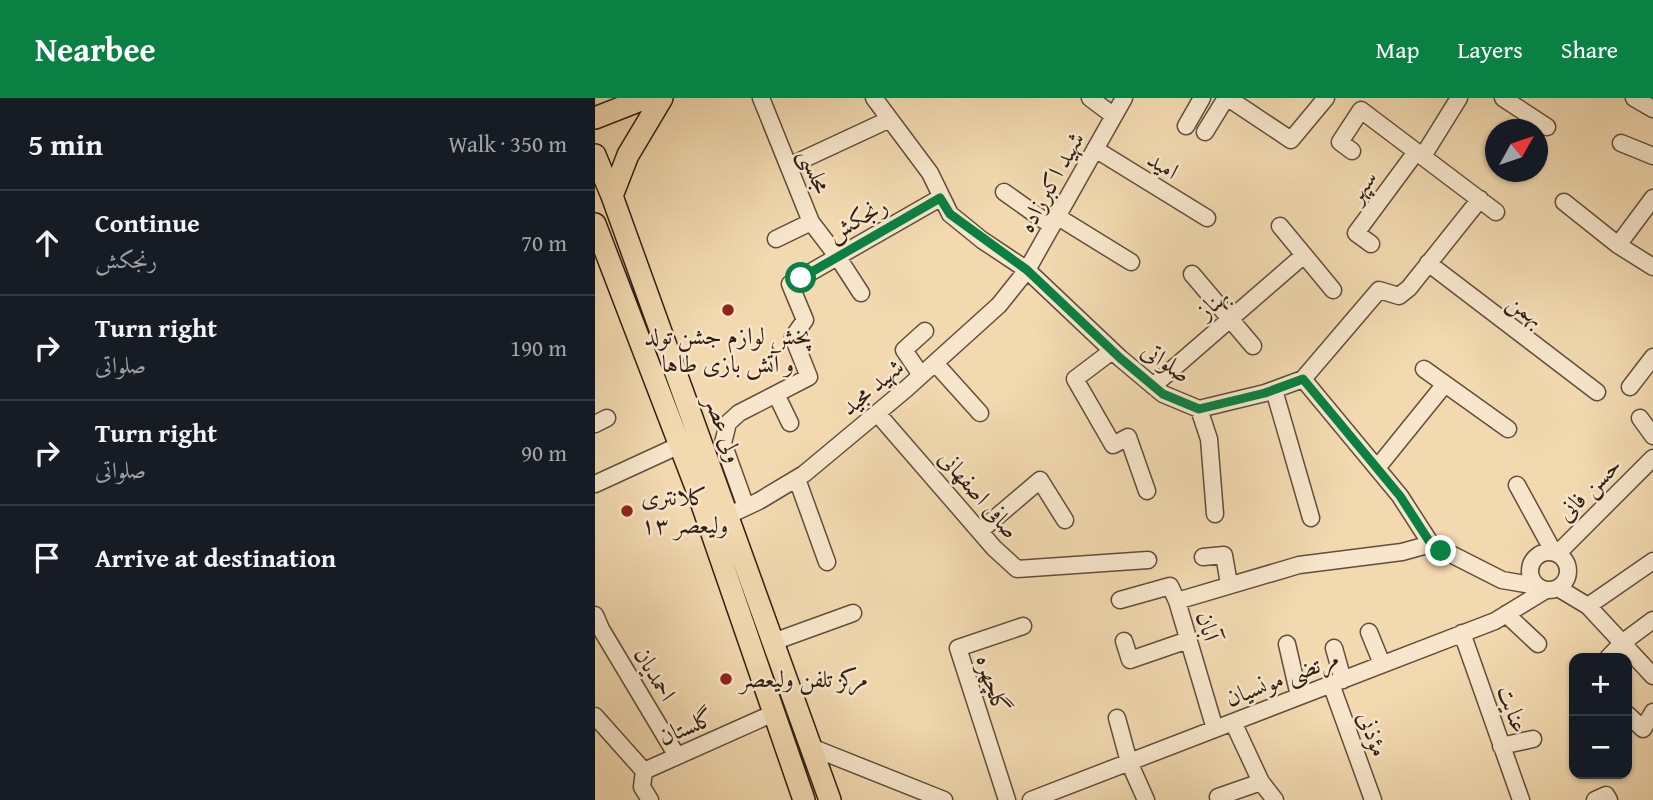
<!DOCTYPE html>
<html lang="en">
<head>
<meta charset="utf-8">
<style>
	body { margin:0; font-family:"Gentium Book Plus",Amiri,serif; background:#20242c; color:#f1f3f6 }
	.controls { position:absolute; right:21px; bottom:21px; display:grid; overflow:hidden; border-radius:14px; box-shadow:0 2px 5px #0004 }
	.controls button { width:63px; height:63px; display:grid; place-items:center; padding:0; border:0; border-bottom:2px solid #363941; background:#171b24; color:#f1f3f6; font:35px sans-serif }
	.compass { position:absolute; left:890px; top:21px; width:63px; height:63px; border-radius:50%; background:#171b24; box-shadow:0 2px 5px #0004; rotate:50deg }
	.stop { position:absolute; width:21px; height:21px; margin:-16px; border:5px solid #0b8043; border-radius:50%; background:#fff }
	.stop.end { background:#0b8043; border-color:#fff; box-shadow:0 2px 7px #0008 }
	.list { margin:0; padding:0; list-style:none }
	h2 { display:flex; justify-content:space-between; align-items:center; height:91px; margin:0; padding:0 28px; font-size:30px }
	h2 small { font-size:23px; font-weight:400; color:#9ea1a6 }
	.list li { display:grid; grid-template-columns:46px 1fr auto; gap:21px; align-items:center; box-sizing:border-box; height:105px; padding:0 28px; border-top:2px solid #363941 }
	.list b { display:block; font-size:26px; white-space:nowrap }
	.list p { margin:0; font-size:23px; white-space:nowrap; color:#9ea1a6 }
	.list em { font-size:23px; font-style:normal; color:#9ea1a6 }
	.icon { flex:none; width:38px; height:38px; fill:none; stroke:currentColor; stroke-width:2; stroke-linecap:round; stroke-linejoin:round }
	.map { position:relative; flex:none; width:1058px; height:702px; overflow:hidden }
	header { display:flex; align-items:center; gap:42px; box-sizing:border-box; height:98px; padding:0 35px; background:#0b8043; color:#fff }
	header strong { font-size:33px }
	nav { display:flex; gap:38px; margin-inline-start:auto; font-size:24px }
	main { display:flex }
	aside { flex:1; background:#171b24 }
	.map>svg:first-child { display:block }
	.lines { fill:none; stroke-linecap:round; stroke-linejoin:round }
	.minor-casing { stroke:#614e3c; stroke-width:19 }
	.major-casing { stroke:#311f15; stroke-width:24 }
	.minor { stroke:#f7e6cc; stroke-width:16 }
	.major { stroke:#f2d9b0; stroke-width:21 }
	.route { stroke:#0b8043; stroke-width:9 }
	.poi-dot { fill:#8f2418; stroke:#f7e6cc; stroke-width:2.5 }
	.labels { text-anchor:middle; stroke-width:5; stroke-linejoin:round; paint-order:stroke }
	.street-label { font-size:24px; fill:#311f15; stroke:#f7e6cc }
	.poi-label { font-size:24px; fill:#311f15; stroke:#f7e6cc; text-anchor:start }
</style>
</head>
<body>
<header>
<strong>Nearbee</strong>
<nav><a>Map</a><a>Layers</a><a>Share</a></nav>
</header>
<main>
<aside>
<h2>5 min<small>Walk · 350 m</small></h2>
<ul class="list">
<li><svg class="icon" aria-label="ahead" viewBox="0 0 24 24"><path d="M12 20V5M6 11l6-6 6 6"/></svg><div><b>Continue</b><p>رنجکش</p></div><em>70 m</em></li>
<li><svg class="icon" aria-label="right" viewBox="0 0 24 24"><path d="M7 20v-9h11M14 6l5 5-5 5"/></svg><div><b>Turn right</b><p>صلواتی</p></div><em>190 m</em></li>
<li><svg class="icon" aria-label="right" viewBox="0 0 24 24"><path d="M7 20v-9h11M14 6l5 5-5 5"/></svg><div><b>Turn right</b><p>صلواتی</p></div><em>90 m</em></li>
<li><svg class="icon" aria-label="arrive" viewBox="0 0 24 24"><path d="M6 21V4h12l-3 4 3 4H6"/></svg><div><b>Arrive at destination</b></div></li>
</ul>
</aside>
<div class="map">
<svg width="1058" height="702" viewBox="0 0 1058 702">
	<rect width="100%" height="100%" fill="#f2d9b0"/>
	<filter id="stains"><feTurbulence type="fractalNoise" baseFrequency=".00286" numOctaves="4"/><feColorMatrix values="0 0 0 0 .2 0 0 0 0 .09 0 0 0 0 .02 0 0 0 .5 -.17"/></filter>
	<radialGradient id="worn" r=".72"><stop offset=".6" stop-color="#630" stop-opacity="0"/><stop offset="1" stop-color="#630" stop-opacity=".3"/></radialGradient>
	<g class="lines">
		<!-- minor casing -->
		<g class="minor-casing">
			<path id="minor" d="M166 0 216 124 242 158 266 195
				M279 0 335 75 355 116 387 142 432 172 525 260 568 296 604 311 670 295 708 281 805 398 836 446 907 482 942 488
				M495 0 519 18
				M633 0 696 42 731 0
				M908 0 952 29
				M1039 0 1058 11
				M591 28 607 0
				M610 34 631 0
				M1026 45 1058 58
				M500 51 612 120
				M757 53 745 44 766 12 901 114
				M828 58 864 0
				M194 68 293 22
				M409 94 457 128
				M969 104 1023 147 1058 169
				M463 119 536 164
				M685 128 738 192
				M181 141 216 124
				M776 146 761 135 821 54
				M1023 147 1058 100
				M833 165 1002 294
				M597 176 658 248
				M517 253 480 281 518 347 533 339 552 393
				M340 265 385 315
				M829 271 913 331
				M326 277 309 252 330 233
				M708 281 784 192 804 198 814 190 885 101
				M558 288 709 157
				M1035 289 1058 259
				M679 292 716 420
				M181 296 195 325
				M604 311 614 341 620 416
				M282 315 399 450 422 471 553 462
				M1045 320 1058 338
				M0 326 12 320
				M782 370 850 286
				M202 381 232 464
				M0 386 85 347
				M922 387 958 453
				M151 409 128 345 133 325 144 315 214 279 198 239 210 222 195 186 345 100
				M132 418 164 403 209 376 311 291 404 207 432 172 529 0
				M385 433 445 382 470 422
				M935 473a19 19 0 1 1 38 0a19 19 0 1 1-38 0Z
				M963 455 1058 360
				M608 459 629 457 634 486
				M963 490 993 508 1058 578
				M525 502 575 488 582 503 620 631
				M582 503 704 467 807 454 836 446
				M993 508 1058 463
				M911 516 943 546
				M0 517 6 531 82 658
				M774 534 787 566
				M867 535 926 702
				M529 543 535 562 593 542
				M178 544 258 515
				M692 546 704 598
				M739 550 748 582
				M1013 560 1027 545 1058 522
				M736 586 778 702
				M1032 616 1048 631 1058 614
				M0 618 49 673
				M522 620 534 664 551 702
				M638 624 666 684 680 702
				M906 648 938 641
				M216 649 349 702
				M49 673 179 615
				M49 673 47 689 55 702
				M412 702 363 550 428 528
				M436 702 900 523 951 492
				M624 702 623 699 666 684
				M1000 702 1011 697 1014 702"/>
		</g>
		<!-- major casing -->
		<g class="major-casing">
			<path id="major" d="M0 20 51 0
				M0 57 17 98 235 702
				M17 98 33 57 67 0
				M0 126 102 392 209 702"/>
		</g>
		<!-- minor -->
		<use href="#minor" class="minor"/>
		<!-- major -->
		<use href="#major" class="major"/>
	</g>
	<g class="lines">
		<!-- route -->
		<path class="route" d="M206 180 345 100 355 116 432 172 525 260 568 296 604 311 670 295 708 281 805 398 836 446 846 453"/>
	</g>
	<!-- markers -->
	<g class="poi-dot">
		<circle cx="133" cy="212" r="7"/>
		<circle cx="32" cy="413" r="7"/>
		<circle cx="131" cy="581" r="7"/>
	</g>
	<g class="labels">
		<!-- street labels -->
		<g class="street-label">
			<text transform="translate(568 67) rotate(32)" y="8">امید</text>
			<text transform="translate(220 73) rotate(68)" y="8">مجلسی</text>
			<text transform="translate(456 84) rotate(-61)" y="8">شهید اکبرزاده</text>
			<text transform="translate(767 88) rotate(-53)" y="8">سپهر</text>
			<text transform="translate(262 121) rotate(-29)" y="8">رنجکش</text>
			<text transform="translate(618 205) rotate(-41)" y="8">بهناز</text>
			<text transform="translate(931 212) rotate(37)" y="8">بهمن</text>
			<text transform="translate(571 264) rotate(34)" y="8">صلواتی</text>
			<text transform="translate(277 289) rotate(-40)" y="8">شهید مجید</text>
			<text transform="translate(129 331) rotate(70)" y="8">ولی عصر</text>
			<text transform="translate(994 391) rotate(-45)" y="8">حسن فانی</text>
			<text transform="translate(384 396) rotate(49)" y="8">صافی اصفهانی</text>
			<text transform="translate(613 528) rotate(74)" y="8">آبان</text>
			<text transform="translate(60 576) rotate(59)" y="8">احمدیان</text>
			<text transform="translate(687 580) rotate(-21)" y="8">مرتضی مونسیان</text>
			<text transform="translate(398 586) rotate(72)" y="8">گلچهره</text>
			<text transform="translate(918 611) rotate(71)" y="8">عنایت</text>
			<text transform="translate(91 629) rotate(-23)" y="8">گلستان</text>
			<text transform="translate(778 636) rotate(70)" y="8">مؤذنی</text>
		</g>
		<!-- poi labels -->
		<g class="poi-label">
			<text x="133" y="246" text-anchor="middle">پخش لوازم جشن تولد<tspan x="133" dy="28">و آتش بازی طاها</tspan></text>
			<text x="46" y="407">کلانتری<tspan x="46" dy="28">۱۳ ولیعصر</tspan></text>
			<text x="145" y="589">مرکز تلفن ولیعصر</text>
		</g>
	</g>
	<rect width="100%" height="100%" filter="url(#stains)"/>
	<rect width="100%" height="100%" fill="url(#worn)"/>
</svg>
<div class="controls">
<button>+</button>
<button>−</button>
</div>
<svg class="compass" viewBox="-18 -18 36 36"><path d="M0-13l5 13h-10z" fill="#e53935"/><path d="M0 13l5-13h-10z" fill="#9ea1a6"/></svg>
<div class="stop" style="left:206px;top:180px"></div>
<div class="stop end" style="left:846px;top:453px"></div>
</div>
</main>
</body>
</html>
